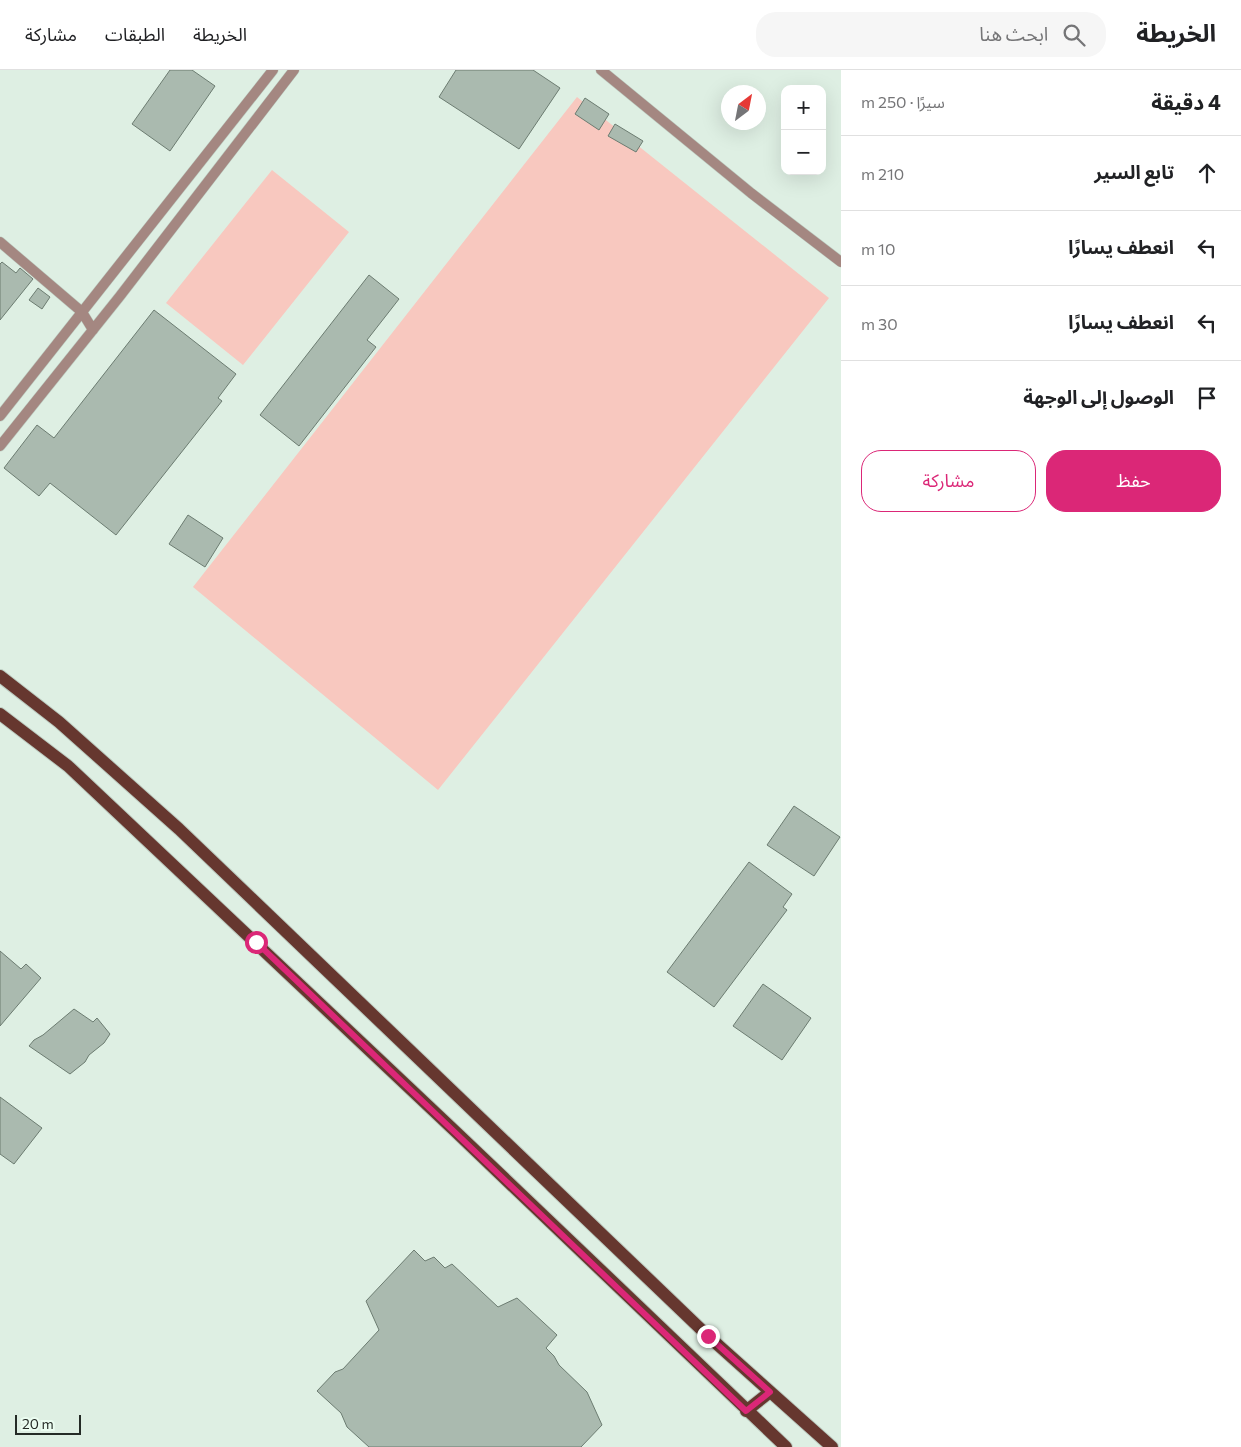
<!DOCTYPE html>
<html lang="ar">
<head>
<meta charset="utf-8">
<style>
	body { margin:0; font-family:Commissioner,"Noto Sans Arabic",sans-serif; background:#f6f6f6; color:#202124; direction:rtl }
	.controls { position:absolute; right:15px; top:15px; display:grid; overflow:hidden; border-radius:10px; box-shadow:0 5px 20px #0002 }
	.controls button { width:45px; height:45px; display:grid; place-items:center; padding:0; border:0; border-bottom:1px solid #e0e0e0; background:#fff; color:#202124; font:25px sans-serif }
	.compass { position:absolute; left:721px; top:15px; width:45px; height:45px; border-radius:50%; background:#fff; box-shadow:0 5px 20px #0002; rotate:32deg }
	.scale { position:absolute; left:15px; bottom:12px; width:66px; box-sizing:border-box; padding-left:5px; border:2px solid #242b26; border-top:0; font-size:14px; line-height:18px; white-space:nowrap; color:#242b26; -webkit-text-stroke:4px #ebfdf1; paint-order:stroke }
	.stop { position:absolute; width:15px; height:15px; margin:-11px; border:4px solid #db2777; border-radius:50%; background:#fff }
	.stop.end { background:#db2777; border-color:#fff; box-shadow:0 1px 5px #0008 }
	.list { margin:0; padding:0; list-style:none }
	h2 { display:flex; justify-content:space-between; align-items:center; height:65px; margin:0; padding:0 20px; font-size:21px }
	h2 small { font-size:16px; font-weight:400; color:#757577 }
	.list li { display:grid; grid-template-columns:32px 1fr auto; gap:15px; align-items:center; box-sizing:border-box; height:75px; padding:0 20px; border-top:1px solid #e0e0e0 }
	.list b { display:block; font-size:19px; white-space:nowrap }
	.list em { font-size:16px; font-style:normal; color:#757577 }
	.actions { display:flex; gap:10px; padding:15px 20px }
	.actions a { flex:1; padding:11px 0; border:1px solid #db2777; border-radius:20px; text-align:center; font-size:18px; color:#db2777 }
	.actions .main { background:#db2777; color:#fff }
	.icon { flex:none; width:28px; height:28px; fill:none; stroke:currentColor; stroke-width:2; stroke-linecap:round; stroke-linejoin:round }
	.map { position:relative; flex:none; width:841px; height:1377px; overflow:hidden; direction:ltr }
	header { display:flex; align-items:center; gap:30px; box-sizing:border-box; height:70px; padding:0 25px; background:#fff; border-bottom:1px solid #e0e0e0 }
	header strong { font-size:24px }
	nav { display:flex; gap:28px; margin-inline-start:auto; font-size:18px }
	.search { width:350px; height:45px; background:#f6f6f6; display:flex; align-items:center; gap:12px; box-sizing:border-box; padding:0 18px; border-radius:20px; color:#757577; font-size:19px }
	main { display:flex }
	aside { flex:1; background:#fff }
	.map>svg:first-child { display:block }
	.green { fill:#f8c8bf }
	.building { fill:#aabaaf; stroke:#6c7c71 }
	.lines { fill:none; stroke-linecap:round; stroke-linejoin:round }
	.minor-casing { stroke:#bdccc1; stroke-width:11 }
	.primary-casing { stroke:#bdccc1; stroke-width:14 }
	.minor { stroke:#a48781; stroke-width:10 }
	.primary { stroke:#66372f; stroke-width:12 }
	.route { stroke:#db2777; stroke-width:6 }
</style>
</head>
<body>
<header>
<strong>الخريطة</strong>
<div class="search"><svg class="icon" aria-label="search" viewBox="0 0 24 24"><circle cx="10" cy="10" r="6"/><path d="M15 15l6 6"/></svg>ابحث هنا</div>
<nav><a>الخريطة</a><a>الطبقات</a><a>مشاركة</a></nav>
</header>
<main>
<aside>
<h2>4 دقيقة<small>سيرًا · 250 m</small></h2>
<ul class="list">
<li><svg class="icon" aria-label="ahead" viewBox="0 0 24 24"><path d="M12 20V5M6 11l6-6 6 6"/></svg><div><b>تابع السير</b></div><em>210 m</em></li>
<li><svg class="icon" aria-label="left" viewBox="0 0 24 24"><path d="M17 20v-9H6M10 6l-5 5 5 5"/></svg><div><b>انعطف يسارًا</b></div><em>10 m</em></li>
<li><svg class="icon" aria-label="left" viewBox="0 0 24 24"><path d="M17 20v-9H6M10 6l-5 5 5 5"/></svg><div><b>انعطف يسارًا</b></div><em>30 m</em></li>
<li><svg class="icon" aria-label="arrive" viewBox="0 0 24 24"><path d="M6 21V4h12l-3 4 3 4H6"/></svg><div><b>الوصول إلى الوجهة</b></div></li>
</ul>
<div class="actions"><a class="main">حفظ</a><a>مشاركة</a></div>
</aside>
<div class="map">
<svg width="841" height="1377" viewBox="0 0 841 1377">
	<rect width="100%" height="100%" fill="#deefe3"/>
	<!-- green -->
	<path class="green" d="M577 27 829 228 438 720 193 517Z
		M272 100 349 162 243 295 166 233Z"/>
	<!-- building -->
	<path class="building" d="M170 0H192L215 16 170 81 132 54Z
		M456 0H533L560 18 519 79 439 27Z
		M585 28 609 44 599 60 575 44Z
		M615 54 643 71 636 82 608 66Z
		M2 192 16 203 20 198 33 209 0 250V194Z
		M369 205 399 229 367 270 376 277 299 376 260 345Z
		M38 218 50 227 42 239 29 230Z
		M154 240 236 304 218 328 222 331 116 465 50 413 39 426 4 398 37 355 54 368Z
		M188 445 223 468 205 497 169 474Z
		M794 736 840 767 814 806 767 775Z
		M749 792 792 824 783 837 787 840 714 937 667 902Z
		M0 881 21 899 26 894 41 908 0 956Z
		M763 914 811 948 782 990 733 956Z
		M74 939 93 952 97 948 110 964 104 973 89 985 85 992 70 1004 29 976 34 970 43 965Z
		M0 1027 42 1058 14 1094 0 1084Z
		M414 1180 425 1191 434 1187 445 1198 452 1194 498 1237 517 1228 557 1265 546 1278 554 1286 559 1295 587 1322 602 1355 581 1377H369L347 1357 341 1343 317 1321 335 1302 343 1299 379 1260 366 1231Z"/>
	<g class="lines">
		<!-- minor casing -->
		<g class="minor-casing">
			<path id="minor" d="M601 0 751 123 841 192
				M0 172 82 242 93 260
				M0 346 273 0
				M0 376 120 226 294 0"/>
		</g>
		<!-- primary casing -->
		<g class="primary-casing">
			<path id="primary" d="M0 606 59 652 179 759 708 1266 832 1377
				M0 644 68 696 457 1063 786 1377
				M746 1341 770 1322"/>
		</g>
		<!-- minor -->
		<use href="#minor" class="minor"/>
		<!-- primary -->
		<use href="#primary" class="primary"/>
	</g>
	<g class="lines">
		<!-- route -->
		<path class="route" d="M256 872 746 1341 770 1322 708 1266"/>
	</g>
</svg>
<div class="controls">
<button>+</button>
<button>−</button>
</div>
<svg class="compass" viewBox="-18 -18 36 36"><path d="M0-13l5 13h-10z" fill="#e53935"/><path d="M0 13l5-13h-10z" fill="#757577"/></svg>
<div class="scale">20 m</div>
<div class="stop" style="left:256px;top:872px"></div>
<div class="stop end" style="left:708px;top:1266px"></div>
</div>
</main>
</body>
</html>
